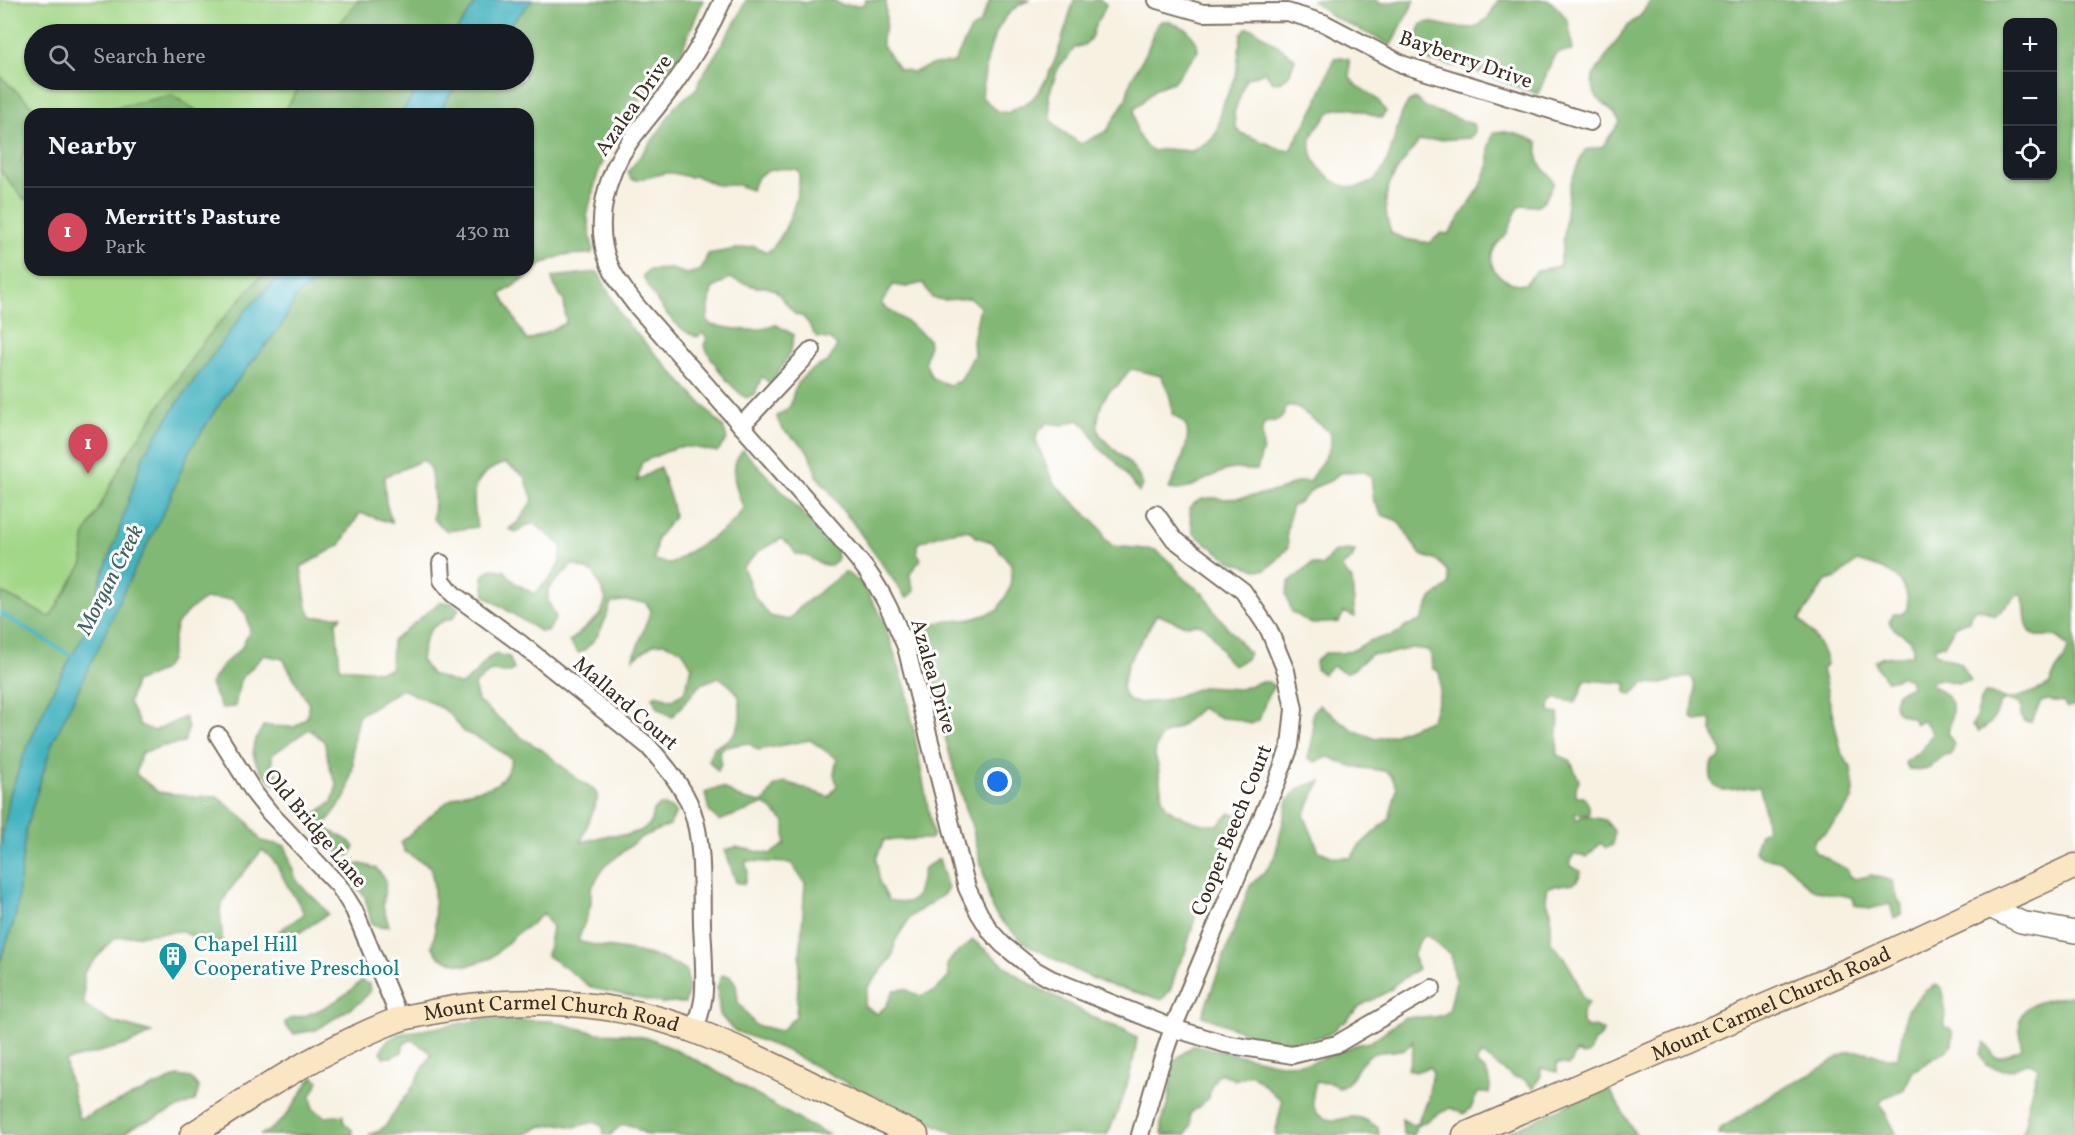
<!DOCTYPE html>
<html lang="en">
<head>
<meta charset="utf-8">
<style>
	body { margin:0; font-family:Vollkorn,serif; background:#20242c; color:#f1f3f6 }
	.controls { position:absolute; right:18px; top:18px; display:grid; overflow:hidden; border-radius:12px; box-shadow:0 2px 4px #0004 }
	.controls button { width:54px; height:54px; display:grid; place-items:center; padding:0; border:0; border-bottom:2px solid #363941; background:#171b24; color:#f1f3f6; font:30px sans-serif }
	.you { position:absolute; left:998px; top:782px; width:21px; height:21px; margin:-15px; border:4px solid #fff; border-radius:50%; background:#1a73e8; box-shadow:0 0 0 9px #1a73e833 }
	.badge { display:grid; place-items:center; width:39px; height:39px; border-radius:50%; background:#d1495b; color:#fff; font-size:20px; font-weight:700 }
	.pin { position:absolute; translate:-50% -50px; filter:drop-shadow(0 2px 3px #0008) }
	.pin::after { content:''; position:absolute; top:32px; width:21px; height:18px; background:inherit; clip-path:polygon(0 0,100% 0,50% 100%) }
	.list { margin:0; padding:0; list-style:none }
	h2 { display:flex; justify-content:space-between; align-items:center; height:78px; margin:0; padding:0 24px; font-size:26px }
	h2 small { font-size:20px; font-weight:400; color:#9ea1a6 }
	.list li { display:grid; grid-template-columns:39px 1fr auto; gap:18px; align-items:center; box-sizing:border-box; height:90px; padding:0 24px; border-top:2px solid #363941 }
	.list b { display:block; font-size:22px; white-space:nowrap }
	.list p { margin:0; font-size:20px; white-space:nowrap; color:#9ea1a6 }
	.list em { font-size:20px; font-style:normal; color:#9ea1a6 }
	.icon { flex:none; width:33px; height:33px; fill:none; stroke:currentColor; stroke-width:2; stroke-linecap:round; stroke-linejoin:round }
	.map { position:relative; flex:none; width:2075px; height:1135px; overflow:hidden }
	.search { position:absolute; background:#171b24; box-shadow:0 2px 4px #0004; left:24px; top:24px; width:510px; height:66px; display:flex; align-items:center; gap:15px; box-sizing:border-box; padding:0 21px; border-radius:33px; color:#9ea1a6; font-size:22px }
	.panel { position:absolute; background:#171b24; box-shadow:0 2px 4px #0004; left:24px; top:108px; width:510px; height:168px; border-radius:18px }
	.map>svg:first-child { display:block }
	.green { fill:#a3d788; stroke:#6f8053; stroke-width:1.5 }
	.forest { fill:#82b874; stroke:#5e7149; stroke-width:1.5; fill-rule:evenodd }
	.water { fill:#45b3c0; stroke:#406e6f; stroke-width:1.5 }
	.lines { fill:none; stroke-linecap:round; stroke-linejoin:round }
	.stream { stroke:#45b3c0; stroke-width:4.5 }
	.minor-casing { stroke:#7d7063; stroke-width:20 }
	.tertiary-casing { stroke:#7d7063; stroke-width:24 }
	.secondary-casing { stroke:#7d7063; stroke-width:27 }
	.minor { stroke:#fff; stroke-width:16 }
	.tertiary { stroke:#fff; stroke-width:21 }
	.secondary { stroke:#fbe6c4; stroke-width:24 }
	.labels { text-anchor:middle; stroke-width:6; stroke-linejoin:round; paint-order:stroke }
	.street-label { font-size:21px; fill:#3b2a1e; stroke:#fff }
	.culture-label { font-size:21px; fill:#0d838f; stroke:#fff; text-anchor:start }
	.water-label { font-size:22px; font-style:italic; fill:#3f615f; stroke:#fff }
</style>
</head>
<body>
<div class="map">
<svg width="2075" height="1135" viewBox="0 0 2075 1135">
	<rect width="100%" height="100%" fill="#fff"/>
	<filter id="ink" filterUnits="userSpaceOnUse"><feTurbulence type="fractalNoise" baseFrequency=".0167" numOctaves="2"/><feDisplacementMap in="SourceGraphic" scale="12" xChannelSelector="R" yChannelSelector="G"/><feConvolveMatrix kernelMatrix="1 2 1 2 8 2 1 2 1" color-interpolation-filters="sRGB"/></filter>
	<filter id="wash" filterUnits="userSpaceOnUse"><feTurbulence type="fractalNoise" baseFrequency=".008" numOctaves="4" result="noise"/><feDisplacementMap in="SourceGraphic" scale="24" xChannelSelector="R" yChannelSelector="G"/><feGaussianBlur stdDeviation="1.35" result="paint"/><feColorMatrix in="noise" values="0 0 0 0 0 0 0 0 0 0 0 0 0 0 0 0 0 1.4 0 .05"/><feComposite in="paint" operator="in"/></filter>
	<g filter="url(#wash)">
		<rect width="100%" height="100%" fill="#f7f1e2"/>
		<!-- green -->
		<path class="green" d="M0 0H527L495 34H34V80H455L429 114H30V270H305L0 726Z"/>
		<!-- forest -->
		<path class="forest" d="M359 0H703L679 57 623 119 598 173 587 214 593 251 591 254 563 255 542 264 530 275 501 294 527 341 566 323 564 301 554 285 552 277 598 272 623 319 723 427 727 439 717 452 692 447H677L642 462 637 481 660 467C664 484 673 499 674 517L657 538 654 560 672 564C692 546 734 532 743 507 736 489 727 466 743 450L836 549 837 560 830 566C814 564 814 555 796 554L790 545 781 539 759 551 743 567 755 598 770 616 789 620 801 606 845 572 861 583 882 617 906 688 933 835 930 839 884 840 876 859 880 883 889 901 910 902 917 895 924 868 939 859 948 889 943 895 911 916 895 941 893 956 868 987 864 1006 877 1014 886 1006 894 990 905 989 920 996 935 991 949 977 947 965 954 955 973 940 1022 979 1102 1022 1123 1029 1137 1038C1133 1072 1122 1104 1107 1135H958L852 1086 785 1050 733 1030 720 1015 717 988 722 975 730 976 736 984 738 1002 755 1025 781 1031 796 1016 805 883 791 863 745 861 748 871 744 884 736 882 725 850 736 847 770 854 785 844V822L765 804 719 821 709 811 705 793C726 784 719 787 737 796 743 800 753 801 761 803L767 798 774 786 786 782 829 797 837 785 834 774 837 759 810 740 758 750 748 743 724 747 719 751 721 763 718 771 708 760 714 747C734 740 742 728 740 707 740 704 740 700 739 697 736 689 726 682 719 677L701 684 672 717 658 708 653 697 657 695 672 700 684 692 692 667 682 650 664 643 654 644 633 659 651 610 645 602 622 601 611 603C605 622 598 643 579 653L569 642 601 614 606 599 594 573 573 564 548 589V601L556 617 549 630 541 632 485 596 483 576 491 569 504 570 515 583 534 594C552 578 560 570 562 546L535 524 527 525 516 532 509 529 519 521 533 500 525 477 505 463C470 474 472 495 477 527L447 531 433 519 434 498 430 467 423 460 384 477 386 503 392 523 360 513 340 545 301 567 307 607 312 617 342 616 336 622 340 668 381 671 391 669 392 641 440 602 452 603 459 609 453 618C428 624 424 636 421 660L431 674 461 685 475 674 487 659 496 654 509 657 514 669 509 673 491 671 474 685 478 701 525 740 541 749 579 780 594 789 598 797 581 842 609 835H627L640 831 650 824 653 812 660 805 669 807 676 812 670 825 642 837 605 866 591 889V904L578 941C598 947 617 948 638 952 654 955 671 962 686 970L689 990 685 1003H661L592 988 563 966 547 956 552 927 543 913 531 925 520 931 491 958 467 966 440 958 432 946 435 933 434 888 431 867 405 852 401 842C416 829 431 814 447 802 474 782 501 800 512 759L486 742 464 732 449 713 433 703 402 689 358 716 353 743V766L347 795 324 826C336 837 346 835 355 847L348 856 324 845 307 822 310 817 332 802 337 785 331 771 324 741 309 729 272 755V768L291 786 289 795C274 784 248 767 254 743 256 738 260 732 263 726L295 727 307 717 309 705 283 659 264 655 240 680 235 707 221 708 210 684 222 666 242 647 250 630 246 614 232 599H205L188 611 176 626 170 660 162 671 135 682 129 703 140 725 154 731 185 717 188 728 184 743 163 746 141 753 136 774 158 792 198 797 216 796 247 821 261 841 285 846C291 857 291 873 298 882 307 894 321 901 328 914L299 933 279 931 304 914C300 903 293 895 287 885 277 867 279 864 262 850L228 892 220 909 223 949 180 931 114 938 84 972V1004L109 1021 152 1033 129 1044 65 1061 79 1119 178 1076 191 1078 199 1088 195 1101 133 1127 122 1135H0V592L50 617 83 563 84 537 125 458 202 343 266 270H528V114H283L303 80H524V34H331Z
			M746 0H799L804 3 813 0H834L841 5H863L865 0H886V25L882 38V45L899 69 913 72 934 64 954 63 970 31 980 23 990 0H1030C992 13 985 62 982 97L997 111 1008 113C1015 107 1026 105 1032 99 1055 75 1064 31 1074 0H1100L1106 4 1105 8 1094 28 1091 38 1084 45 1074 48 1067 59 1059 65 1049 95 1051 119 1059 129 1081 144 1107 131 1126 99 1131 80 1147 51 1156 26 1161 21H1168L1187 29 1197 43 1198 51 1173 82 1156 88 1134 110C1135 128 1137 143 1154 151L1165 149 1192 151 1211 140 1217 132 1222 107 1236 76 1241 35 1246 28C1250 29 1251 28 1255 30 1261 34 1293 56 1295 59 1290 73 1290 80 1274 83L1265 72 1246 79 1234 113 1236 128 1241 133 1283 150H1290L1315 107 1334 58 1342 57 1349 59 1350 77 1355 84 1378 100 1386 112 1381 118C1370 114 1357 108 1346 108 1335 107 1328 112 1323 120 1318 126 1312 132 1311 140 1307 172 1352 204 1377 177 1393 160 1394 129 1404 109L1408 102 1416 99 1427 108 1473 124 1475 131 1471 138 1419 141C1394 176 1376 187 1391 233L1405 239 1430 243 1441 233 1449 234 1481 186 1489 164V146L1494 132C1505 130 1529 136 1538 143 1538 151 1536 161 1542 167 1546 173 1551 176 1554 183 1543 203 1546 208 1521 205 1514 212 1512 222 1508 231 1505 238 1497 242 1494 249 1484 270 1506 286 1525 284L1537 271 1559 266C1566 240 1564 212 1570 185 1574 173 1579 161 1585 150L1602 147 1620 122C1611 102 1588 103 1593 76L1627 26 1640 16 1651 0H2075V706L2067 708 2063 702 2048 700 2041 702 2031 722H2025L2021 716V703L2007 700 2000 703C1996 716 1992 725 1979 731L1972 725C1979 715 1978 702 1985 693 1993 693 1996 696 2004 699 2012 701 2042 689 2051 684 2052 669 2066 664 2068 647 2065 644 2061 639 2057 637 2048 633 2036 641 2030 631 2022 619 2028 605 2021 594 2009 598 2005 610 1995 616L1983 610 1976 609 1971 614 1969 621 1956 625 1944 645 1936 646 1935 652 1941 656 1961 663 1971 681 1958 683 1937 679 1930 683C1958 704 1954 700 1948 734 1954 742 1956 746 1951 755L1943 756C1932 766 1925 774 1909 769L1905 763C1909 758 1912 757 1917 754 1924 749 1928 740 1932 733L1929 727 1923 721 1915 724 1912 718 1899 713 1895 709 1894 701 1897 693 1911 686 1909 679 1902 676 1894 680H1886L1877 668 1875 661 1883 657 1912 655C1918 633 1896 638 1889 622L1893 614H1902L1907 609C1911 576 1884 568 1857 561L1837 578 1826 581 1799 620C1810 628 1824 649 1827 663L1822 669 1842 755 1851 767 1854 790 1853 798 1845 810 1826 832 1815 839 1813 845 1815 852 1848 870 1850 876 1856 879 1872 875 1892 881C1897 892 1894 895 1902 906L1901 914 1894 918 1890 904 1869 909 1855 905 1853 898C1839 892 1821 896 1808 886 1798 878 1792 866 1780 861 1770 857 1762 860 1754 852L1760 833 1767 830C1765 819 1763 795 1759 787 1744 784 1714 801 1711 777 1710 771 1710 768 1712 762L1719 759 1722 752 1712 733 1711 719 1696 721 1691 716C1693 703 1699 686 1690 676L1662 684 1644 683 1632 694 1626 693V683L1585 680 1579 696 1575 702C1567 702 1561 698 1553 699L1549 706 1551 713 1559 714C1559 728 1556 741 1558 755L1570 760 1579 780 1576 787V797H1583C1589 803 1590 807 1589 815L1575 813 1576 820 1584 816 1605 820 1614 831 1613 845 1606 848 1600 843 1587 857 1574 855 1570 860 1571 866 1580 871 1579 879 1574 883 1548 887 1546 898 1551 912V943C1561 952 1570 966 1576 979 1581 991 1577 994 1589 1003L1582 1012V1023L1588 1028 1595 1027 1603 1031 1602 1035 1593 1043 1590 1053 1583 1055 1576 1052 1571 1063 1568 1065 1557 1063V1072L1541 1068V1075L1534 1088 1523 1079 1513 1077 1482 1054 1477 1060V1065C1488 1069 1492 1082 1489 1093H1478L1471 1108 1464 1114 1450 1108C1438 1113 1428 1121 1416 1127L1414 1135H1403L1402 1119 1412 1125 1418 1123C1419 1114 1426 1108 1428 1099 1429 1090 1431 1082 1433 1073L1430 1067 1415 1072 1408 1069 1413 1051V1041C1403 1057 1384 1047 1370 1055 1356 1063 1355 1083 1339 1088L1331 1083 1316 1082C1310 1100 1311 1119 1334 1120 1341 1120 1346 1117 1352 1117 1363 1117 1370 1122 1378 1128L1379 1135H1275L1282 1103 1281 1099C1269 1093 1264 1081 1250 1074L1235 1080 1222 1074H1218L1211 1087 1209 1098 1190 1114 1191 1124 1186 1135H1163L1161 1124 1168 1103 1173 1065 1176 1059 1194 1045 1280 1064 1310 1063 1355 1045 1370 1042 1405 1017H1435L1443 1015 1449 1011 1456 981 1453 973 1451 954C1441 950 1436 941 1426 935L1420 940 1413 956 1418 969 1395 984 1391 990 1360 1006 1345 1022 1339 1024C1333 1034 1327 1035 1316 1038 1267 1051 1246 1030 1202 1016L1250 886 1267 869 1275 856 1288 801C1297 787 1306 785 1321 781L1304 815 1319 851 1334 857 1351 858 1359 846 1389 819 1397 788 1391 775 1384 771 1349 766 1329 757 1315 762 1308 758C1310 750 1313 741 1313 733 1314 720 1308 714 1319 705L1353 730 1376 739 1393 735 1432 719C1437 704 1443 687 1439 672L1432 668 1431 656 1428 650 1412 648 1387 654H1371L1354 669 1346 673 1333 666 1323 674 1316 669 1315 662 1325 653H1342L1356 649 1369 641 1393 635 1401 631 1405 626 1421 621 1431 599 1449 585 1448 571 1438 561 1421 555 1398 521 1382 515 1374 502 1371 477 1365 472 1340 473 1330 481 1315 487 1304 498 1291 508 1287 532 1288 548 1277 560 1265 570H1258L1230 561 1193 533 1189 508C1194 503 1201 498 1209 498 1213 497 1218 499 1223 499 1238 499 1263 494 1279 490 1291 487 1296 479 1309 482 1316 467 1336 450 1330 432L1295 406H1286C1285 420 1276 421 1264 423L1262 430 1263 449 1257 470C1249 471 1241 468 1233 469 1209 472 1193 494 1169 489 1175 475 1193 441 1186 426 1184 421 1176 417 1172 414 1173 400 1167 388 1161 376L1132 369C1126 373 1124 378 1120 383 1117 387 1112 388 1109 392 1101 401 1093 425 1101 436 1116 455 1133 459 1143 486L1139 492 1117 463 1099 448 1087 427 1078 420 1063 425 1047 423 1037 433 1036 441 1053 482 1102 530 1105 539 1113 546 1156 550 1173 565 1184 579 1205 595 1214 611 1249 653 1246 659 1234 666C1221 659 1220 639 1206 628 1199 622 1196 625 1189 625 1179 625 1166 618 1157 614L1128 663 1122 687 1125 696 1130 701 1138 703 1162 701 1202 687 1240 689 1259 682H1268L1274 686 1267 697 1259 720 1251 724 1236 719 1221 718 1201 708 1179 727 1166 733 1160 738 1156 748 1155 756 1158 766 1162 797 1166 807C1181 818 1200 825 1218 825L1230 813 1237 815 1201 897 1185 953 1177 968 1171 989 1162 1000 1103 983 1075 970 1026 944 1002 922 992 909 972 826 966 812 943 730 937 690 924 655 914 640C924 617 950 623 971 619 980 617 990 613 999 610 1000 602 1002 602 1006 596 1012 587 1011 575 1011 564L992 542 976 537 971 531C957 528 929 538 917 544V552L921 559C918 565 910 569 910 576 910 581 914 587 914 592L906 598 851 520C841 511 836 500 829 490 826 486 822 483 819 479 813 470 813 458 806 449 797 437 779 433 777 416 797 404 788 405 795 389 801 375 815 367 828 362L837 346 831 340 817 337 812 331 809 324 803 317 795 314 775 290 766 287H756L729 278 712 289 707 320 711 325C732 328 757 335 775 324L794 335 791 351 771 385 762 376 755 394 746 398C726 383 715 366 704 345L707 338 703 333 697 337C675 330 652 297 643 276L648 270 671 269 687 274 701 270 708 254 754 246 767 252C784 243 804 188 798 170 787 167 766 168 758 177 755 180 753 186 751 190L738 185H717L696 176 689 177 673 173H665L638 180 631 179 628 172 660 130 676 105 697 88 699 81 738 18ZM2008 22H2052V176H2008ZM923 283 932 298 944 300 970 298 980 307 973 340 974 355 960 381 949 385 932 378 925 362 929 345 928 339 910 324 881 304 893 285 906 287Z
			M1312 0H1377L1381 4 1402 0H1415L1391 45 1332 16Z
			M1498 0H1549C1573 22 1568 21 1573 51L1560 52 1554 56 1538 94 1469 69 1430 61 1418 53 1415 47 1421 24 1429 22 1453 27 1475 28 1488 18Z
			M0 76 41 114H30V140L28 141 21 162 30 168V199H24L0 170Z
			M172 95 202 114H170L168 110 145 114H86Z
			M1345 550 1355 551 1352 559 1341 567 1352 580 1355 617 1344 612 1339 622 1312 624 1292 612 1286 594 1289 582 1312 564 1322 566 1333 553Z
			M361 864 376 868 386 880 383 906 389 926 380 927 372 925 365 897 349 877 354 865Z
			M361 981 369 984 370 992 359 1003 316 1030 294 1034 285 1025V1022C292 1015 298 1018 307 1015 326 1008 347 995 361 981Z
			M1935 985 1941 987 1945 1007 1944 1027 1950 1028 1953 1033 1952 1045 1947 1050 1913 1071 1903 1091 1883 1098 1880 1103 1897 1135H1718L1720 1128C1738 1120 1751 1108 1767 1097 1782 1088 1798 1081 1813 1073 1824 1067 1834 1059 1845 1054 1868 1044 1883 1065 1898 1056L1907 1010 1925 991Z
			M2075 995V1135H2022L2027 1121V1107L2038 1068C2025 1056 2019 1070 2006 1070 1999 1070 1992 1067 1986 1065L1980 1054 1985 1042 1995 1057H2001L2022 1048C2022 1039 2018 1027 2020 1019 2026 998 2058 999 2075 995Z
			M486 1019 551 1021 596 1033 627 1034 652 1039 700 1062 808 1125 830 1135H647C632 1126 625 1117 611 1135H604L603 1127 595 1122 574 1127 559 1124 539 1127 525 1135H368L379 1131 387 1124 399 1105 409 1093 431 1055 430 1052 412 1040 404 1043 402 1052 391 1057H383L381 1051 386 1042 398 1034Z
			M313 1077 319 1081 311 1095 313 1109 326 1117 344 1115V1123L352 1130 353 1135H260C282 1125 289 1112 302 1092 306 1087 307 1082 313 1077Z
			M1608 1087 1636 1135H1502Z"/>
		<!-- water -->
		<path class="water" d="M478 0H533L501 34H454Z
			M424 80H462L449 96 439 114H400Z
			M286 270H321L319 280 298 295 281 326 222 400 189 451 168 503 122 595 102 640 52 744 26 828 16 915 0 962V848L10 794 23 757 51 694 90 623 100 581 116 539 143 456 178 402 245 311Z"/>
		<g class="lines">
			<!-- stream -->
			<path class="stream" d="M0 613 77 659"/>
		</g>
	</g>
	<g filter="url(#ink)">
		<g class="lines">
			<!-- minor casing -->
			<g class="minor-casing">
				<path id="minor" d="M723 0C710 29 694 57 675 83 661 103 645 121 630 141 606 175 592 225 610 266 616 280 626 292 635 304L840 538C849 549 859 560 867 571 884 594 895 621 906 647L967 888 979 913 991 932 1003 945 1033 969 1051 979 1173 1028 1225 1044 1292 1055 1337 1044 1432 988
					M1157 0 1203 13 1287 12 1324 23 1404 65 1590 122
					M741 426 812 350
					M441 563 442 580 453 594 520 643 648 746C665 765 683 786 692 810 704 845 701 888 702 925 703 947 705 969 704 990 704 1004 699 1017 695 1030
					M218 735 255 794 270 813 339 886 354 910 400 1019
					M1140 1135 1159 1069 1173 1028 1276 784 1290 746 1294 709 1286 671 1269 630 1243 591 1174 539 1156 514"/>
			</g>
			<!-- tertiary casing -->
			<g class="tertiary-casing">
				<path id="tertiary" d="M1988 906 2021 922 2075 932"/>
			</g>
			<!-- secondary casing -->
			<g class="secondary-casing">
				<g id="secondary">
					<path id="s1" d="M192 1135C256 1092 325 1048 397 1020 408 1016 421 1015 432 1012 515 995 616 1000 695 1031 771 1060 842 1102 916 1135"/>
					<path id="s2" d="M1465 1135 1870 961 2075 866"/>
				</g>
			</g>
			<!-- minor -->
			<use href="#minor" class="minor"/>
			<!-- tertiary -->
			<use href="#tertiary" class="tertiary"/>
			<!-- secondary -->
			<use href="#secondary" class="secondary"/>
		</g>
	</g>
	<!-- icons -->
	<defs>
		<g id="building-pin" transform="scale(1.5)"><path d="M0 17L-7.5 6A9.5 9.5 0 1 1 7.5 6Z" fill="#0f9aa8" stroke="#fff"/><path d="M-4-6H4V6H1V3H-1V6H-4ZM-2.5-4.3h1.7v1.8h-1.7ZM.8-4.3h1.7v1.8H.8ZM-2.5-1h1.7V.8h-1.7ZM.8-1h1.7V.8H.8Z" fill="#fff"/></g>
	</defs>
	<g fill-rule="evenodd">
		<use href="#building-pin" x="173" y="956"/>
	</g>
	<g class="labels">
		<!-- street labels -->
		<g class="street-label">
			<text transform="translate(1466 59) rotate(19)" y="7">Bayberry Drive</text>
			<text transform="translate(633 105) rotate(-55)" y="7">Azalea Drive</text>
			<text transform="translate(934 676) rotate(74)" y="7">Azalea Drive</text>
			<text transform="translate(626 703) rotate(41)" y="7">Mallard Court</text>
			<text transform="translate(316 828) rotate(50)" y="7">Old Bridge Lane</text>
			<text transform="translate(1231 830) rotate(-68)" y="7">Cooper Beech Court</text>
			<text dy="7" stroke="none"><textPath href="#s2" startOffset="333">Mount Carmel Church Road</textPath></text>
			<text dy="7" stroke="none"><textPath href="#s1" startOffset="392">Mount Carmel Church Road</textPath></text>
		</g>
		<!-- culture labels -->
		<g class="culture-label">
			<text x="194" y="951">Chapel Hill<tspan x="194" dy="24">Cooperative Preschool</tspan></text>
		</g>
		<!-- water labels -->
		<g class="water-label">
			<text transform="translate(109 579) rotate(-63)" y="8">Morgan Creek</text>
		</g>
	</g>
</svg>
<div class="controls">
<button>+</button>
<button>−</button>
<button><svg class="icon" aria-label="locate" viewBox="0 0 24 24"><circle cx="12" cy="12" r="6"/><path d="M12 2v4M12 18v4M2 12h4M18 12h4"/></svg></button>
</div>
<div class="you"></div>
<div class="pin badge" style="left:88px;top:474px">1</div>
<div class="search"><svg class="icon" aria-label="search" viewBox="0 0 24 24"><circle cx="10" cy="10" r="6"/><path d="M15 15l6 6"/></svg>Search here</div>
<section class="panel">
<h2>Nearby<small></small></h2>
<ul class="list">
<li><span class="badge">1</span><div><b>Merritt's Pasture</b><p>Park</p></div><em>430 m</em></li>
</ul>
</section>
</div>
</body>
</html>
